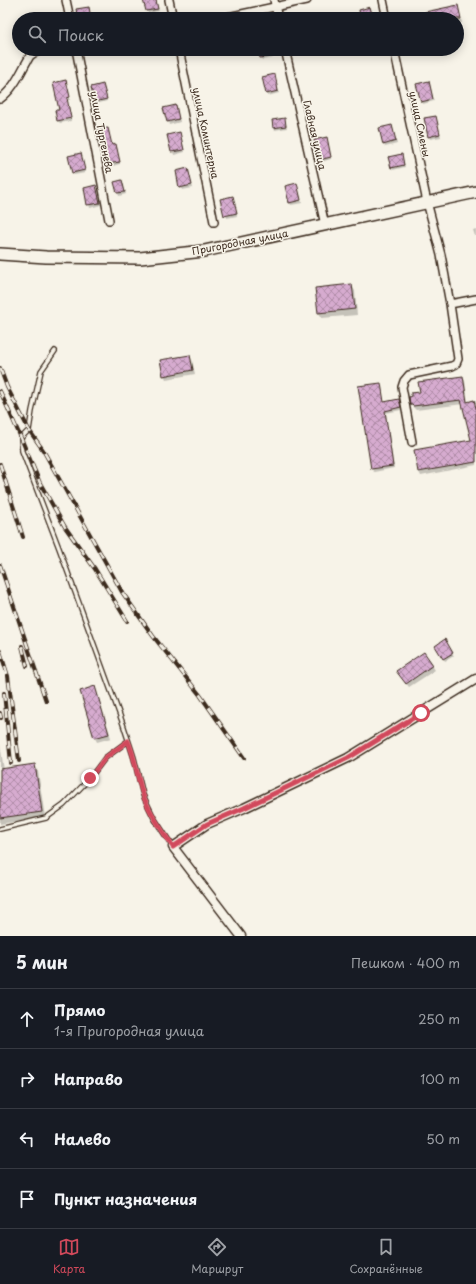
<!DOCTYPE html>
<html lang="ru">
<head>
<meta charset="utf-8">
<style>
	body { margin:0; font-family:"Playpen Sans",sans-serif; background:#242831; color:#f1f3f6 }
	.stop { position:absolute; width:12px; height:12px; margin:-9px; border:3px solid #d1495b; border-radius:50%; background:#fff }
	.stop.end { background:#d1495b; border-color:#fff; box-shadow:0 1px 4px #0008 }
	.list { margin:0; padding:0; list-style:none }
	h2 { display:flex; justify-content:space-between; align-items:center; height:52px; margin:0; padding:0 16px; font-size:17px }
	h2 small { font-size:13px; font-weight:400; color:#9ea1a6 }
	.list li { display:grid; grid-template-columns:26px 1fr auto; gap:12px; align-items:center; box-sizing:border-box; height:60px; padding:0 16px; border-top:1px solid #363941 }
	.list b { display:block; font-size:15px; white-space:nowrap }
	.list p { margin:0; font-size:13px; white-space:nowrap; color:#9ea1a6 }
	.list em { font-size:13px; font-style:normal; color:#9ea1a6 }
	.icon { flex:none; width:22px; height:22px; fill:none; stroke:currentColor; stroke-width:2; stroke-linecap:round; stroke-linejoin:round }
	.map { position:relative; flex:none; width:476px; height:936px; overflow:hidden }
	.search { position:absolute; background:#171b24; box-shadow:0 2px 10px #0003; left:12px; right:12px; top:12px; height:44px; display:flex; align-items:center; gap:10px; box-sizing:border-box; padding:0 14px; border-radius:22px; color:#9ea1a6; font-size:15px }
	.sheet { height:292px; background:#171b24 }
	nav { display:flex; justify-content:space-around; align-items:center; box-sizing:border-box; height:56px; border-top:1px solid #363941; background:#171b24; font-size:11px; color:#9ea1a6 }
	nav a { display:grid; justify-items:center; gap:2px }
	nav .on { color:#d1495b }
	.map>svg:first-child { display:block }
	.shadow { fill:#0003 }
	.building { fill:url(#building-cross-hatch); stroke:#3b2a1e }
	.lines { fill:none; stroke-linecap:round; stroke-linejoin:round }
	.service-casing { stroke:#3b2a1e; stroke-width:6 }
	.minor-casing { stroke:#3b2a1e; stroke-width:10 }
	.tertiary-casing { stroke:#3b2a1e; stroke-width:11 }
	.trunk-casing { stroke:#3b2a1e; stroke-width:14 }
	.service { stroke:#f7f3e8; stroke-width:3.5 }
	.minor { stroke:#f7f3e8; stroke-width:7 }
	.tertiary { stroke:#f7f3e8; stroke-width:8 }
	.trunk { stroke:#f7f3e8; stroke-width:11 }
	.rail-casing { stroke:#3b2a1e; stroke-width:4 }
	.rail { stroke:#f7f3e8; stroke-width:2.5; stroke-dasharray:8; stroke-linecap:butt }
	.route { stroke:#d1495b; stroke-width:5 }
	.labels { text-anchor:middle; stroke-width:3; stroke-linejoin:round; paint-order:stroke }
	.street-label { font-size:10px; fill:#3b2a1e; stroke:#f7f3e8 }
</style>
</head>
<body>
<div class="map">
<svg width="476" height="936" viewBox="0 0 476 936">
	<defs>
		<pattern id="building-cross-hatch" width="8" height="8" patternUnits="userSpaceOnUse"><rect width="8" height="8" fill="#d6abcf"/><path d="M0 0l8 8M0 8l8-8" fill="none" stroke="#af8ba7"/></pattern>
	</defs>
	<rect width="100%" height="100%" fill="#f7f3e8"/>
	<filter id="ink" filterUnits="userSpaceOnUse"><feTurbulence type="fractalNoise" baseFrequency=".025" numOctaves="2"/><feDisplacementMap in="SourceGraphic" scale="8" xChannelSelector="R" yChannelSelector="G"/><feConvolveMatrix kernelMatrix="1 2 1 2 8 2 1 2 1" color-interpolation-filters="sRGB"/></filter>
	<g filter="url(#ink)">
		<!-- shadow -->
		<path class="shadow" d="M144 0H156L159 11 148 13Z
			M459 9 462 23 457 24V19H428Z
			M360 11H371L372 16 363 19Z
			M259 49H271L273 58 262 60Z
			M276 77 279 93 268 96 267 94Z
			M67 83 70 100H67L71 121 60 123 58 121Z
			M430 84 434 101 423 104 421 101Z
			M103 85 107 101 96 104 95 101Z
			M165 109H177L180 122 169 125Z
			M436 117 441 137 430 139 429 136Z
			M284 119 287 128 275 130 274 128Z
			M392 126 397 144 385 147 384 144Z
			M108 129 112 146 117 148 120 164 109 167 103 141 101 142 100 139Z
			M180 134 185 152 174 155 169 136Z
			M328 141 331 159 321 162 320 159Z
			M402 155 405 167 393 170 392 167Z
			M82 156 85 173 74 175 73 173Z
			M188 169 193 188 182 190 177 172Z
			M122 181 126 194 119 196 115 183Z
			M297 184 302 203 291 205 290 203Z
			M96 186 101 205 90 208 85 189Z
			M221 200H234L237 216 227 218Z
			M476 229V239L473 230Z
			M352 286 355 291 357 315 322 318 319 313Z
			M190 356 192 360 195 374 166 379 164 375Z
			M463 377 465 381 468 403 476 400V465L421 476 419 472 415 451 472 440 463 404 416 410 411 405 421 392Z
			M380 384 384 403 399 400 401 410 386 413 394 468 374 472 372 469 360 387Z
			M445 641 454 656 445 661 436 646Z
			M424 653 435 670 409 687 400 675Z
			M95 687 97 691 111 738 97 742 95 738 81 691Z
			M0 744 4 770 35 765 38 771 45 817 0 824Z"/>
		<!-- building -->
		<path class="building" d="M143 0H156L158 9 146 11Z
			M458 5 461 19H427L425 12Z
			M89 7 91 19H78L76 9Z
			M370 7 372 14 360 16 359 10Z
			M258 49H271L272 56 260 58Z
			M275 74 278 91 266 94 262 77Z
			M66 80 70 97 67 98 71 118 57 121 55 110H59L53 83Z
			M429 81 433 99 421 102 416 84Z
			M103 84 107 99 94 102 91 87Z
			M176 105 179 119 167 122 163 108Z
			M436 116 440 134 428 137 424 118Z
			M285 118 286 126 273 128 272 120Z
			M392 125 396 141 383 145 379 128Z
			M108 128 112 145 116 144 120 162 107 164 101 139 99 140 97 130Z
			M180 132 184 150 171 152 167 135Z
			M327 137 331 157 319 160 314 140Z
			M81 153 85 170 72 173 68 156Z
			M402 154 404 165 391 168 388 157Z
			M188 168 192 185 179 188 176 171Z
			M122 180 125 192 117 193 114 182Z
			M297 183 301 200 289 203 285 186Z
			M96 185 100 203 87 205 84 188Z
			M233 196 237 213 224 216 220 199Z
			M352 284 355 309 318 313 315 288Z
			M190 355 193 370 163 376 160 360Z
			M463 376 467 402 474 400 476 408V462L418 472 414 450 471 440 461 400 413 406 412 405H410L409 397 411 396V393L420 392 418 382Z
			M381 383 384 402 399 399 401 407 385 411 393 466 371 469 358 386Z
			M445 639 453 653 443 659 435 646Z
			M424 652 433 665 406 684 396 671Z
			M95 686 109 734 94 738 80 691Z
			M35 764 42 812 0 818V769Z"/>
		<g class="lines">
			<!-- service casing -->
			<g class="service-casing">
				<path id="service" d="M55 351 41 371 32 411 29 430 21 438 22 451 59 548 123 724 134 758 143 795 154 818 173 847
					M0 829 46 818 64 805 90 778 105 758 128 741"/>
			</g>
			<!-- minor casing -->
			<g class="minor-casing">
				<path id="minor" d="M66 0 70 19
					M169 0 173 19
					M274 0 278 19
					M383 0 387 19
					M218 19 307 0
					M76 49 109 220
					M179 49 214 222
					M285 49 325 225
					M394 49 427 202 441 255 450 304 476 299
					M0 99C15 88 21 71 30 56 36 50 44 50 52 49
					M412 442 402 387 404 381 409 375 452 366 456 364 458 359 450 304"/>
			</g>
			<!-- tertiary casing -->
			<g class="tertiary-casing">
				<path id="tertiary" d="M241 936 173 847 207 824 244 808 348 758 476 679"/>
			</g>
			<!-- trunk casing -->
			<g class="trunk-casing">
				<path id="trunk" d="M0 254 46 257 140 258 204 251 476 192"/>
			</g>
			<!-- service -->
			<use href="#service" class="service"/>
			<!-- minor -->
			<use href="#minor" class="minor"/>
			<!-- tertiary -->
			<use href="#tertiary" class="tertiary"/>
			<!-- trunk -->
			<use href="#trunk" class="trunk"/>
			<!-- rail casing -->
			<g class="rail-casing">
				<path id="rail" d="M0 368 7 387 29 430 43 450 67 493 122 592 153 636 200 695 244 758
					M0 391 21 438 40 483 65 527 95 569 127 621
					M0 464 23 537
					M0 565 46 701
					M22 646 27 666
					M0 651 8 676 19 761
					M4 693 11 763
					M0 713 1 718"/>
			</g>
			<!-- rail -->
			<use href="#rail" class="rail"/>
		</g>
	</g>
	<g class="lines" filter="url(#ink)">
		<!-- route -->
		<path class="route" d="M90 778 105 758 128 741C136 759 137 778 143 795 150 814 162 830 173 847L207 824 244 808 348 758 421 713"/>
	</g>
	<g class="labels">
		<!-- street labels -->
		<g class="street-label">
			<text transform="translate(420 124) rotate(78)" y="4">улица Смены</text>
			<text transform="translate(102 132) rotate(79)" y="4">улица Тургенева</text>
			<text transform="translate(206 133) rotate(78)" y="4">улица Коминтерна</text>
			<text transform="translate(315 135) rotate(77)" y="4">Главная улица</text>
			<text transform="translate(240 242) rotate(-11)" y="4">Пригородная улица</text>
		</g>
	</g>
</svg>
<div class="stop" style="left:421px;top:713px"></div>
<div class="stop end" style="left:90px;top:778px"></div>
<div class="search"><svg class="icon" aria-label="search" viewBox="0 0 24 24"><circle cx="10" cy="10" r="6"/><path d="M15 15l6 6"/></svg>Поиск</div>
</div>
<section class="sheet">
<h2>5 мин<small>Пешком · 400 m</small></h2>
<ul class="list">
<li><svg class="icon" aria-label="ahead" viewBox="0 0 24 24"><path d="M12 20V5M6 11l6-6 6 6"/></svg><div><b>Прямо</b><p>1-я Пригородная улица</p></div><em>250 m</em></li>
<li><svg class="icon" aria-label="right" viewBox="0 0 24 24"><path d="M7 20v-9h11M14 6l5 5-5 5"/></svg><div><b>Направо</b></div><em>100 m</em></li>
<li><svg class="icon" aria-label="left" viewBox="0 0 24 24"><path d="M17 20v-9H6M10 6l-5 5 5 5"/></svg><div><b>Налево</b></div><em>50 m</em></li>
<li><svg class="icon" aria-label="arrive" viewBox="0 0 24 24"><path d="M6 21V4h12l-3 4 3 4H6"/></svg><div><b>Пункт назначения</b></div></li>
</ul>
</section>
<nav>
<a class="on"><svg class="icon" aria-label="map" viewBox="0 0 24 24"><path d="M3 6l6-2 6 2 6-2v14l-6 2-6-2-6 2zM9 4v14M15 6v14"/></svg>Карта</a>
<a><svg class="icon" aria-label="directions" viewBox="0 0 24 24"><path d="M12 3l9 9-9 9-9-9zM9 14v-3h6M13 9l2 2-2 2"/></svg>Маршрут</a>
<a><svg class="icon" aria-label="saved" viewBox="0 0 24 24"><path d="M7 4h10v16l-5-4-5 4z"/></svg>Сохранённые</a>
</nav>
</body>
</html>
